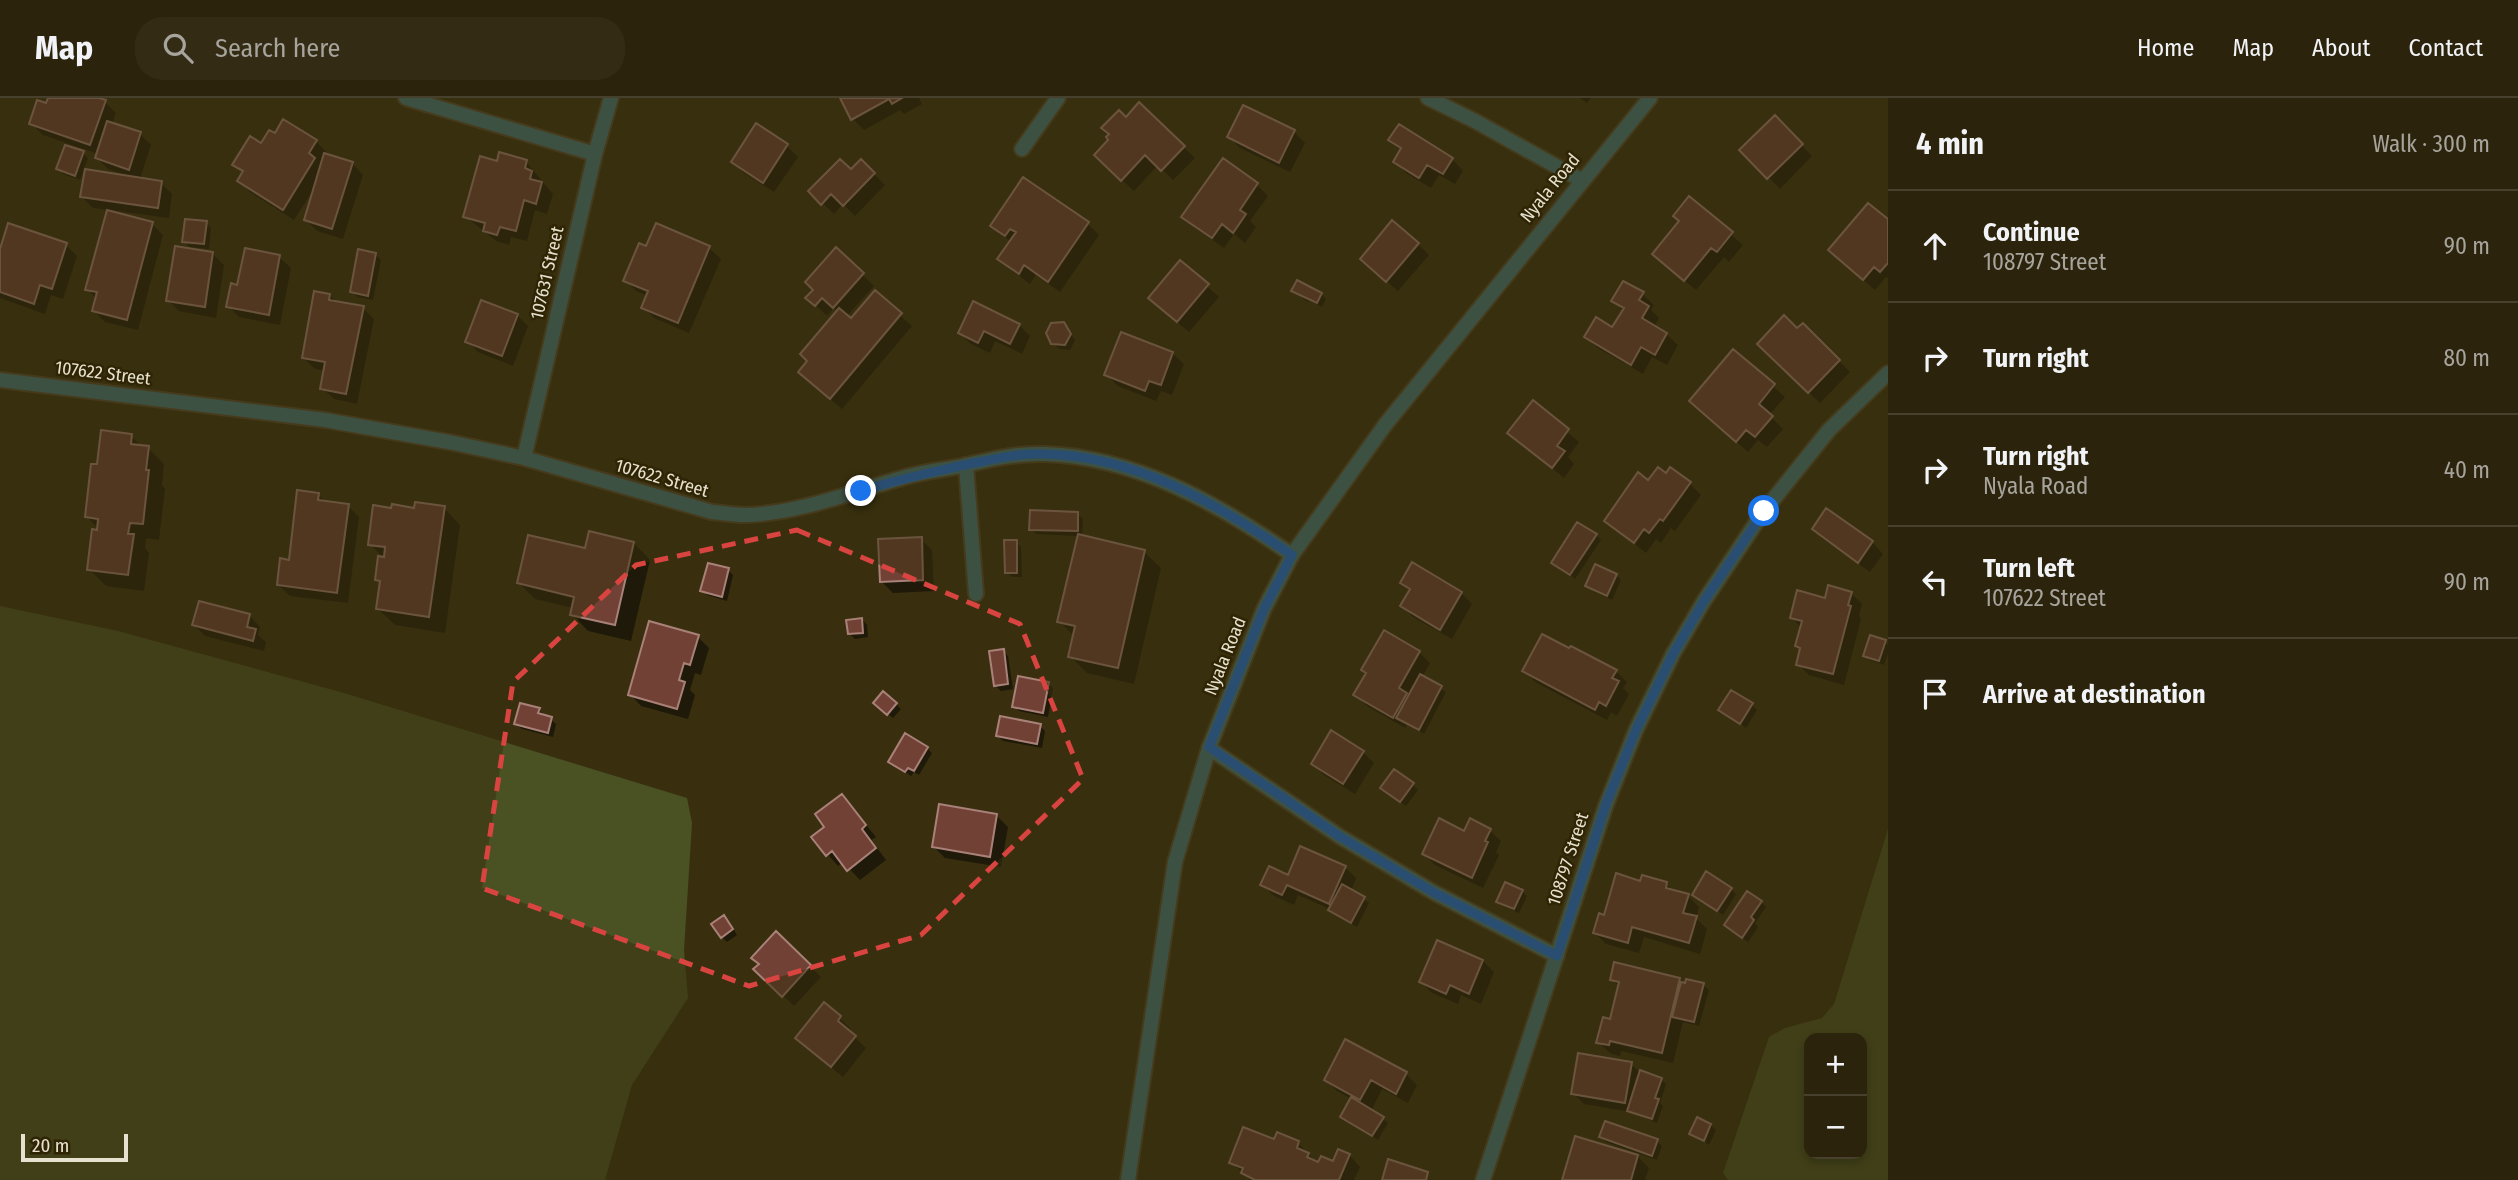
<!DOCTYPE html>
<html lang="en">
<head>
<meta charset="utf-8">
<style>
	body { margin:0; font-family:"Fira Sans Condensed",sans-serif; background:#332b14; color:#f1f3f6 }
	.controls { position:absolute; right:21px; bottom:21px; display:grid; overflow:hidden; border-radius:14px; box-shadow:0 4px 10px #0003 }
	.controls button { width:63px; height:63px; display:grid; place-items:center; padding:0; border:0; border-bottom:2px solid #47402c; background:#2b230b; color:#f1f3f6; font:35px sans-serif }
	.scale { position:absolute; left:21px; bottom:18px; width:107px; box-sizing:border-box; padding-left:7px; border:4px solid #e7e1cf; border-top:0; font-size:19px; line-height:24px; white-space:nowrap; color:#e7e1cf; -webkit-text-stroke:5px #2f2505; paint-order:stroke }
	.stop { position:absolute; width:21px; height:21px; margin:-16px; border:5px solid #1a73e8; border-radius:50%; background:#fff }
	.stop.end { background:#1a73e8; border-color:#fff; box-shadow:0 2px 7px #0008 }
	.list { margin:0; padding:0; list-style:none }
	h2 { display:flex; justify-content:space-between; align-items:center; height:91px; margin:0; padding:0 28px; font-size:30px }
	h2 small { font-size:23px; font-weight:400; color:#a6a49d }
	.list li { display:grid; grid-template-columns:46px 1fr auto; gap:21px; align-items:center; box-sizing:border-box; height:112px; padding:0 28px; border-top:2px solid #47402c }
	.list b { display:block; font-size:26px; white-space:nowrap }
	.list p { margin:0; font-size:23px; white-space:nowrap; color:#a6a49d }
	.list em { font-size:23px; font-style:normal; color:#a6a49d }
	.icon { flex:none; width:38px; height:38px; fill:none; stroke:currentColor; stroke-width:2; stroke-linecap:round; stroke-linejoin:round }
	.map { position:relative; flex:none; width:1888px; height:1082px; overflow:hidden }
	header { display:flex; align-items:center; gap:42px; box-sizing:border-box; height:98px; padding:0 35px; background:#2b230b; border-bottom:2px solid #47402c }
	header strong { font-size:33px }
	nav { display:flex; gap:38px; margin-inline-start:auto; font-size:24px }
	.search { width:490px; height:63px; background:#332b14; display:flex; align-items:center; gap:18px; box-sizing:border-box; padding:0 24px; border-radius:28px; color:#a6a49d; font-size:26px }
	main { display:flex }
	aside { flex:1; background:#2b230b }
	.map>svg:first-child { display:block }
	.green { fill:#4a5224; fill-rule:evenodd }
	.shadow { fill:#0007 }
	.building { fill:#724136; stroke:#a88178; stroke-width:2 }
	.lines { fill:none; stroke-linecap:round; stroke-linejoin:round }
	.service-casing { stroke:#554b2e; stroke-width:18 }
	.minor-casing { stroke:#554b2e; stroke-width:18 }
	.tertiary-casing { stroke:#554b2e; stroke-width:18 }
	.service { stroke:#447a82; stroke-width:14 }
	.minor { stroke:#447a82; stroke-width:14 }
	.tertiary { stroke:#447a82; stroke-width:14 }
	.route { stroke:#1a73e8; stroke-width:9 }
	.marked { fill:none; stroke:#d94441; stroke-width:5; stroke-dasharray:14 9; stroke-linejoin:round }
	.labels { text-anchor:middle; stroke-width:5; stroke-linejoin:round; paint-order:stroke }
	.street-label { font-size:18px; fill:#e7e1cf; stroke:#2f2505 }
</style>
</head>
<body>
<header>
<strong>Map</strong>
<div class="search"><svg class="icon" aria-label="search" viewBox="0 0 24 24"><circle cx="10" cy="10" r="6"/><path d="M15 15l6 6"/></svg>Search here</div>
<nav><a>Home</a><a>Map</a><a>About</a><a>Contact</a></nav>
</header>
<main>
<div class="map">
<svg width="1888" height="1082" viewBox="0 0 1888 1082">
	<rect width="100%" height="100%" fill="#392f0f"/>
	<!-- green -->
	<path class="green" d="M0 508 118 533 344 595 687 700 692 725 684 852 688 900 632 987 605 1082H0Z
		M1888 731V1082H1728L1723 1075 1769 939 1785 930 1822 920 1834 906ZM1809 940H1862V1056H1809Z"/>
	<!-- shadow -->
	<path class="shadow" d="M50 0H91L105 4 116 15 112 26 140 36 151 47 140 81 161 85 172 96 169 120 110 112 109 115 152 126 163 137 138 232 105 224 93 212 97 201 87 191 108 112 93 110 82 99 126 77 108 71 97 60 98 56 43 37 31 25 47 7Z
		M842 0H919L922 6 904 16 900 12 864 32 853 21Z
		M1580 0H1591L1587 5Z
		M1139 7 1195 60 1173 82 1158 67 1134 93 1107 68 1111 42Z
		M1775 20 1812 58 1780 91 1742 52Z
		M757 27 787 48 798 59 774 94 744 75 733 64Z
		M1294 34 1305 45 1290 74 1240 50 1229 39Z
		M1391 42 1452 61 1463 73 1455 86 1439 77 1431 90 1406 75 1395 64 1402 53Z
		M316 43 327 55 325 57 352 65 363 77 343 141 317 133 306 122 315 89 294 122 250 94 239 83 244 76 235 67 262 48Z
		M83 55 88 60 80 82 63 76 58 71Z
		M861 63 885 87 855 118 843 106 834 116 810 93 851 74Z
		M526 64 553 96 547 116 535 112 527 143 511 139 509 147 496 143 465 118 498 65Z
		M1257 87 1268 98 1250 123 1256 129 1245 145 1234 136 1224 150 1195 130 1183 118Z
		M1690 101 1743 147 1729 164 1724 159 1696 192 1666 167Z
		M1888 123V180L1886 179 1875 192 1842 163Z
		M206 124 211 130 209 151 190 149 184 144Z
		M1088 126 1099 137 1060 194 1036 177 1030 186 1011 172 999 161 1011 144 992 128Z
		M657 127 709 150 721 161 689 235 654 220 643 209 648 198 636 193 625 182 647 150Z
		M1418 146 1429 157 1398 193 1373 172Z
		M66 147 77 158 63 201 51 197 45 216 0 200V156Z
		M836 152 874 188 846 219 851 223 875 195 912 228 842 311 811 285 838 214 834 210 827 218 808 200 816 192Z
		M213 156 224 167 216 220 179 213 168 202Z
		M375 156 381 162 373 202 357 199 352 194Z
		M279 159 291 170 280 227 239 219 228 208 239 189Z
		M1180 164 1219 199 1189 234 1161 211Z
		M1293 193 1321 196 1326 201 1322 209 1309 202 1308 204Z
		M1642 196 1654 207 1651 212 1659 220 1654 229 1666 236 1678 247 1667 267 1652 259 1643 276 1598 250 1587 239 1613 231 1624 213 1613 203Z
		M330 197 338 206 363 210 374 221 357 306 334 301 322 290 325 273 315 271 304 260Z
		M517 217 528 228 513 268 478 254 467 243Z
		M1063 226 1075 242 1070 252 1059 251 1053 245Z
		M1019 227 1030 238 1022 256 995 243 990 255 971 246 960 235Z
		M1803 227 1850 274 1820 305 1759 246 1797 233Z
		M1733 253 1785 299 1769 317 1783 331 1767 349 1758 342 1748 354 1702 314Z
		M1172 255 1184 266 1172 297 1161 293 1156 303 1118 288 1106 276Z
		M1533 305 1579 344 1568 359 1574 366 1564 380 1510 335Z
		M131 338 142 349 148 350 164 366 162 387 165 391 159 442 146 440 145 450 149 455 144 493 106 488 89 471 99 431 86 418 99 368Z
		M1649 384 1690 386 1701 397 1675 433 1671 430 1661 445 1656 441 1646 455 1606 423Z
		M318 397 327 405 348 408 359 419 348 505 290 498 278 487Z
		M444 410 460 427 445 535 395 527 378 511 382 486 377 481 385 461 370 446 415 412Z
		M1827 413 1872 444 1883 456 1870 474 1825 442 1814 431Z
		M1077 416 1083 421 1082 439 1144 454 1161 470 1134 586 1087 575 1070 558 1075 539 1059 523 1079 438 1036 436 1031 431Z
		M1596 437 1601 442 1575 481 1553 464Z
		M921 441 932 452 934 493 893 495 881 483Z
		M1016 444 1021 449 1022 479H1012L1006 474Z
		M634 445 650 462 631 543 588 533 572 516 573 510 535 501 519 485 586 452Z
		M728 472 733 477 727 503 707 497 702 492Z
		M1616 477 1621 482 1612 502 1593 493 1588 488Z
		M1402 485 1461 495 1472 506 1452 541 1413 519 1402 508 1410 493Z
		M1851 495 1862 506 1859 518 1861 521 1844 587 1809 577 1798 566 1801 552 1797 548 1802 530 1791 519 1827 502Z
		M249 517 260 529 258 537 266 544 264 553 205 538 194 527Z
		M862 521 867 527 868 539 855 541 850 536Z
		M698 539 709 550 701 577 695 575 690 592 695 597 688 621 641 608 630 596Z
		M1885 544 1888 547V555L1884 567 1870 562 1865 557Z
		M1003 553 1008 558 1013 591 1001 593 995 587Z
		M1419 554 1430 565 1422 579 1446 594 1424 636 1407 626 1405 630 1367 608 1355 597Z
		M1524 572 1616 573 1627 584 1623 590 1629 596 1617 618 1611 614 1607 622 1535 584Z
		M1048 585 1053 590 1048 619 1019 613 1014 608Z
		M896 606 901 611 893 620 881 610Z
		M1752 607 1757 612 1746 630 1720 612Z
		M539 612 556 626 553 639 522 631 516 626Z
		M1040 628 1045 633 1042 650 1003 643 998 638Z
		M927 650 932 655 919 677 914 674 911 678 891 664Z
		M1363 654 1374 665 1355 696 1324 677 1313 666Z
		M1413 687 1418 692 1406 708 1388 695Z
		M842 698 876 739 871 742 886 762 860 782 843 764 838 768 813 740 826 729Z
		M997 718 1008 729 1001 769 945 760 933 748Z
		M1489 732 1501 743 1496 754 1499 757 1483 790 1435 767 1424 756 1465 735Z
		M1345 769 1356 780 1351 793 1369 805 1357 829 1335 817 1330 811 1298 797 1294 807 1274 798 1263 787 1289 779Z
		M1642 785 1666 786 1675 794 1688 798 1699 809 1696 820 1707 831 1700 856 1644 839 1639 855 1606 846 1595 835 1605 819Z
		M1731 791 1736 796 1723 817 1694 796Z
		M1522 793 1527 798 1519 815 1503 808 1498 803Z
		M1761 804 1766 809 1755 825 1758 829 1748 844 1731 832Z
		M729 824 737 837 727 844 722 839Z
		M776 836 821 879 794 908 756 871Z
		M1483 863 1494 874 1481 906 1461 897 1458 906 1432 895 1421 884Z
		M1612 881 1679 882 1683 886 1703 887 1709 892 1699 928 1683 924 1673 965 1621 953 1620 958 1610 955 1598 944 1611 923 1619 889Z
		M825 906 851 931 849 934 866 950 843 979 808 951Z
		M1631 966 1641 976 1661 981 1666 986 1660 1005 1663 1008 1657 1025 1631 1014 1584 1006 1573 995Z
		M1406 976 1417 987 1408 1005 1382 991 1371 1013 1388 1025 1378 1042 1342 1018 1352 1001 1337 993 1326 982Z
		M1710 1027 1716 1032 1709 1047 1691 1035Z
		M1601 1039 1657 1043 1662 1048 1657 1062 1606 1044Z
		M1275 1044 1298 1045 1317 1065H1334L1349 1057 1360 1069 1354 1082H1251L1231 1064Z
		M1636 1057 1649 1070 1645 1082H1564Z"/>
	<!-- building -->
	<path class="building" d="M48 0H99L106 2 90 47 29 26 37 2 46 5Z
		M840 0H902L892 6 889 1 851 22Z
		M1139 4 1185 48 1161 73 1145 57 1121 83 1094 57 1108 42 1106 39 1109 36 1101 30 1119 12 1126 19Z
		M1243 7 1295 32 1279 65 1227 39Z
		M1775 17 1803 46 1767 81 1739 52Z
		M283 21 317 42 309 55 315 60 283 112 237 83 243 73 232 67 250 38 261 45 269 32 275 35Z
		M107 23 141 34 129 72 95 60Z
		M756 25 788 46 763 85 731 64Z
		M1399 26 1453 60 1443 76 1427 67 1419 80 1393 64 1401 50 1388 42Z
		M65 47 84 53 75 78 56 71Z
		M499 54 527 62 525 70 532 73 530 81 542 84 536 106 524 102 516 133 500 129 497 137 483 133 485 125 463 119 480 58 497 63Z
		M324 55 353 64 332 131 304 122Z
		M1223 60 1258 85 1240 112 1246 116 1233 135 1222 126 1212 140 1181 119Z
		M840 61 851 71 861 61 875 75 843 108 831 96 821 107 808 93Z
		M85 71 162 83 158 110 80 99Z
		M1023 79 1089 124 1048 184 1024 167 1019 176 997 161 1016 134 1010 131 1005 138 990 128Z
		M1689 98 1733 134 1717 154 1711 150 1684 183 1652 156 1679 123 1673 118Z
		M1868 105 1888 121V165L1880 174 1874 169 1863 182 1828 152Z
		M107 112 153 124 127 222 92 213 97 194 85 192Z
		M185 121 207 123 204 146 182 144Z
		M1392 122 1419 145 1386 184 1360 161Z
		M8 125 67 145 52 191 40 187 34 206 0 194V151Z
		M656 125 710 148 678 225 641 210 648 193 623 183 639 145 646 148Z
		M175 148 213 154 205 209 166 203Z
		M836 149 864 175 833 210 822 200 815 208 805 200 813 192 805 184Z
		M245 150 280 157 269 217 226 209 231 185 237 187Z
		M358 151 376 155 368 198 350 194Z
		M1180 162 1209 186 1177 224 1148 200Z
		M1297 182 1322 195 1317 205 1291 193Z
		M1623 183 1644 194 1639 202 1649 208 1642 220 1667 235 1655 257 1641 249 1631 267 1584 239 1596 219 1612 229 1624 210 1611 203Z
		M875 192 902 215 830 301 798 274 807 263 800 256 839 210 851 220Z
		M314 193 330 196 329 202 364 208 346 296 320 291 325 264 302 260Z
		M481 202 518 216 502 258 465 244Z
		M973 203 1020 226 1010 246 984 233 978 245 958 235Z
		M1784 217 1797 230 1803 225 1840 262 1808 295 1757 246Z
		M1064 224 1071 236 1065 247 1051 246 1046 235 1051 225Z
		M1121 234 1173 254 1161 287 1149 283 1145 293 1104 277Z
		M1733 251 1775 286 1759 306 1773 318 1755 339 1746 332 1736 344 1689 303Z
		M1533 302 1569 331 1557 348 1565 353 1552 370 1507 335Z
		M101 332 132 336 131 346 149 348 146 372H149L143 426 130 425 128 436H134L128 477 87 472 92 431 97 432 98 421 85 419 91 366H97Z
		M1658 369 1666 375 1670 369 1691 384 1663 423 1660 421 1649 435 1644 431 1634 445 1604 423 1638 374 1648 382Z
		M297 392 319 395 318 402 349 406 337 495 277 487 280 460 289 462Z
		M415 404 445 408 429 519 376 511 380 483 375 482 378 458 384 459 385 449 368 447 373 407 391 410 392 406 414 410Z
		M1826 410 1873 443 1858 465 1812 431Z
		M1030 412 1078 414V433L1029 432Z
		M1577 424 1597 436 1570 477 1551 465Z
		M589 433 634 444 615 527 570 517 574 499 517 485 528 437 585 450Z
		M1078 436 1145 452 1118 570 1068 559 1075 528 1057 524Z
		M922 439 923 482 880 484 878 441Z
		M1004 442H1017V475H1005Z
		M1412 464 1462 494 1440 532 1400 508 1410 491 1400 485Z
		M708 465 729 470 722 499 700 493Z
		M1595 466 1617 476 1607 498 1585 488Z
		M1828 487 1852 494 1848 507 1851 508 1833 576 1796 567 1800 550 1795 548 1802 523 1790 520 1797 492 1825 500Z
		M199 503 250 516 247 529 256 531 253 543 192 527Z
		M862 520 863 535 848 536 846 522Z
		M649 523 699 537 690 567 684 565 679 582 685 584 677 611 628 597Z
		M1384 532 1420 553 1399 590 1407 595 1393 620 1353 597 1366 575 1361 572Z
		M1542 536 1569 550 1571 548 1617 572 1612 580 1619 583 1606 608 1599 604 1595 612 1522 573Z
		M1870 537 1886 542 1879 563 1863 558Z
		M1004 551 1008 586 994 588 989 553Z
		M1420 576 1442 588 1419 632 1396 620Z
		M1018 578 1049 584 1043 615 1012 609Z
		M1731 592 1753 605 1740 626 1718 612Z
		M883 593 897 605 887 617 873 605Z
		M520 605 540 610 538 615 552 619 548 635 514 626Z
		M1000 618 1041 626 1037 646 996 638Z
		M1331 632 1364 653 1343 686 1311 666Z
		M905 635 928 649 914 673 908 670 905 674 888 664Z
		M1394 671 1414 685 1400 704 1380 690Z
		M842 696 866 727 862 731 876 750 847 773 832 753 826 758 811 739 824 729 815 716Z
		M939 706 997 716 990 759 932 749Z
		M1439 720 1464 733 1470 720 1491 731 1485 743 1488 744 1472 780 1422 756Z
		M1300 748 1346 768 1329 806 1287 787 1282 797 1260 787 1269 768 1288 777Z
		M1706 773 1732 790 1717 813 1692 797Z
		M1616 775 1640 783 1642 777 1667 784 1666 790 1689 796 1683 815 1697 818 1689 845 1632 829 1628 845 1593 835 1599 815 1604 817Z
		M1505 784 1523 792 1514 811 1496 804Z
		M1342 786 1365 799 1351 825 1328 812Z
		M1747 793 1762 803 1751 819 1754 822 1742 840 1724 827Z
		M724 817 733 831 721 840 711 826Z
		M776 833 811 867 782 899 753 871 759 866 751 860Z
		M1437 842 1483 862 1469 896 1450 887 1446 896 1419 884Z
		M1614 864 1680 880 1662 955 1610 943 1609 947 1596 945 1603 919 1610 921 1619 884 1610 882Z
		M1686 881 1704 885 1694 924 1672 919 1681 884 1685 885Z
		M824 904 841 918 838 923 856 938 831 969 795 940Z
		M1345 941 1407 974 1396 996 1371 982 1360 1002 1324 982Z
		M1578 955 1632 964 1625 1005 1571 996Z
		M1640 972 1662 980 1655 1000 1659 1001 1652 1021 1627 1013Z
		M1351 999 1384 1019 1372 1038 1340 1019Z
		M1697 1019 1711 1026 1704 1043 1689 1036Z
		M1605 1023 1658 1041 1652 1058 1599 1039Z
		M1243 1029 1274 1041 1277 1034 1299 1043 1297 1050 1309 1055 1307 1059 1318 1064 1321 1058 1333 1063 1338 1051 1350 1056 1339 1082H1255L1241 1075 1243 1070 1229 1065Z
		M1575 1038 1638 1057 1631 1082H1562Z
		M1388 1061 1428 1074 1426 1082H1382Z"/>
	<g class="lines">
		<!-- service casing -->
		<g class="service-casing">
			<path id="service" d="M966 367 976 496
				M1209 650 1339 738 1433 794 1557 858"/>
		</g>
		<!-- minor casing -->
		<g class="minor-casing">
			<path id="minor" d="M406 0 595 56
				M1428 0 1475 23 1581 82
				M1022 51 1058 0
				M0 282 325 322 449 344 524 360 712 414C723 415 734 417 744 417 799 416 857 392 909 378 928 373 948 371 966 367 992 361 1018 355 1045 356 1136 359 1219 406 1292 457
				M524 360 595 56 611 0
				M1483 1082 1606 707 1636 632 1673 556 1704 503 1764 413 1829 332 1888 275"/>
		</g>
		<!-- tertiary casing -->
		<g class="tertiary-casing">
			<path id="tertiary" d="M1128 1082 1175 764 1209 650 1264 511 1292 457 1385 327 1650 0"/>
		</g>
		<!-- service -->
		<use href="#service" class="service"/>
		<!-- minor -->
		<use href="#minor" class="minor"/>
		<!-- tertiary -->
		<use href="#tertiary" class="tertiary"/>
	</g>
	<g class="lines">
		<!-- route -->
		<path class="route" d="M861 393C895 382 929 375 964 367 991 362 1016 355 1043 356 1135 357 1219 407 1292 457L1264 511 1209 649 1339 738 1433 794 1557 858 1606 706 1636 632 1673 556 1704 503 1764 413"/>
	</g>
	<!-- marked area -->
	<path d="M0 0H1888V1082H0ZM797 432 1020 526 1083 681 921 837 749 888 482 790 513 584 636 467Z" fill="#392f0f" fill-opacity=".55" fill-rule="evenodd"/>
	<path class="marked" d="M797 432 1020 526 1083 681 921 837 749 888 482 790 513 584 636 467Z"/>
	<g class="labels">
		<!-- street labels -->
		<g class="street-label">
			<text transform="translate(1550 90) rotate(-51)" y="6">Nyala Road</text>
			<text transform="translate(547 175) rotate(-77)" y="6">107631 Street</text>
			<text transform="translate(103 275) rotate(7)" y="6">107622 Street</text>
			<text transform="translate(662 380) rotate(16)" y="6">107622 Street</text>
			<text transform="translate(1225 558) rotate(-68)" y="6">Nyala Road</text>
			<text transform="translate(1568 761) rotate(-72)" y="6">108797 Street</text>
		</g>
	</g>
</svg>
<div class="controls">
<button>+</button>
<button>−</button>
</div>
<div class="scale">20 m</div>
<div class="stop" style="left:1764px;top:413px"></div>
<div class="stop end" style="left:861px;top:393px"></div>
</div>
<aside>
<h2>4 min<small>Walk · 300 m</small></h2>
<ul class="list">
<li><svg class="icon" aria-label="ahead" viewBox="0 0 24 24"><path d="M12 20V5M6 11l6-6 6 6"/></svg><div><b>Continue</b><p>108797 Street</p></div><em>90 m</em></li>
<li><svg class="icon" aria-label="right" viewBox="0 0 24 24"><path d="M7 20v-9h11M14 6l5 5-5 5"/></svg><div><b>Turn right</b></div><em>80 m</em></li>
<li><svg class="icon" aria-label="right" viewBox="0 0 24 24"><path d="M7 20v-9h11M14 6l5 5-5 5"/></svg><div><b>Turn right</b><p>Nyala Road</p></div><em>40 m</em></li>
<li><svg class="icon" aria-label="left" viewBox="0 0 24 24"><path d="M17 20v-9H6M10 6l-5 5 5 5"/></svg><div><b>Turn left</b><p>107622 Street</p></div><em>90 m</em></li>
<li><svg class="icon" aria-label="arrive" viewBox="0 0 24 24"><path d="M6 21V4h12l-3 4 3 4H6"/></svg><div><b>Arrive at destination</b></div></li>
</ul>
</aside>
</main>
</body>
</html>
